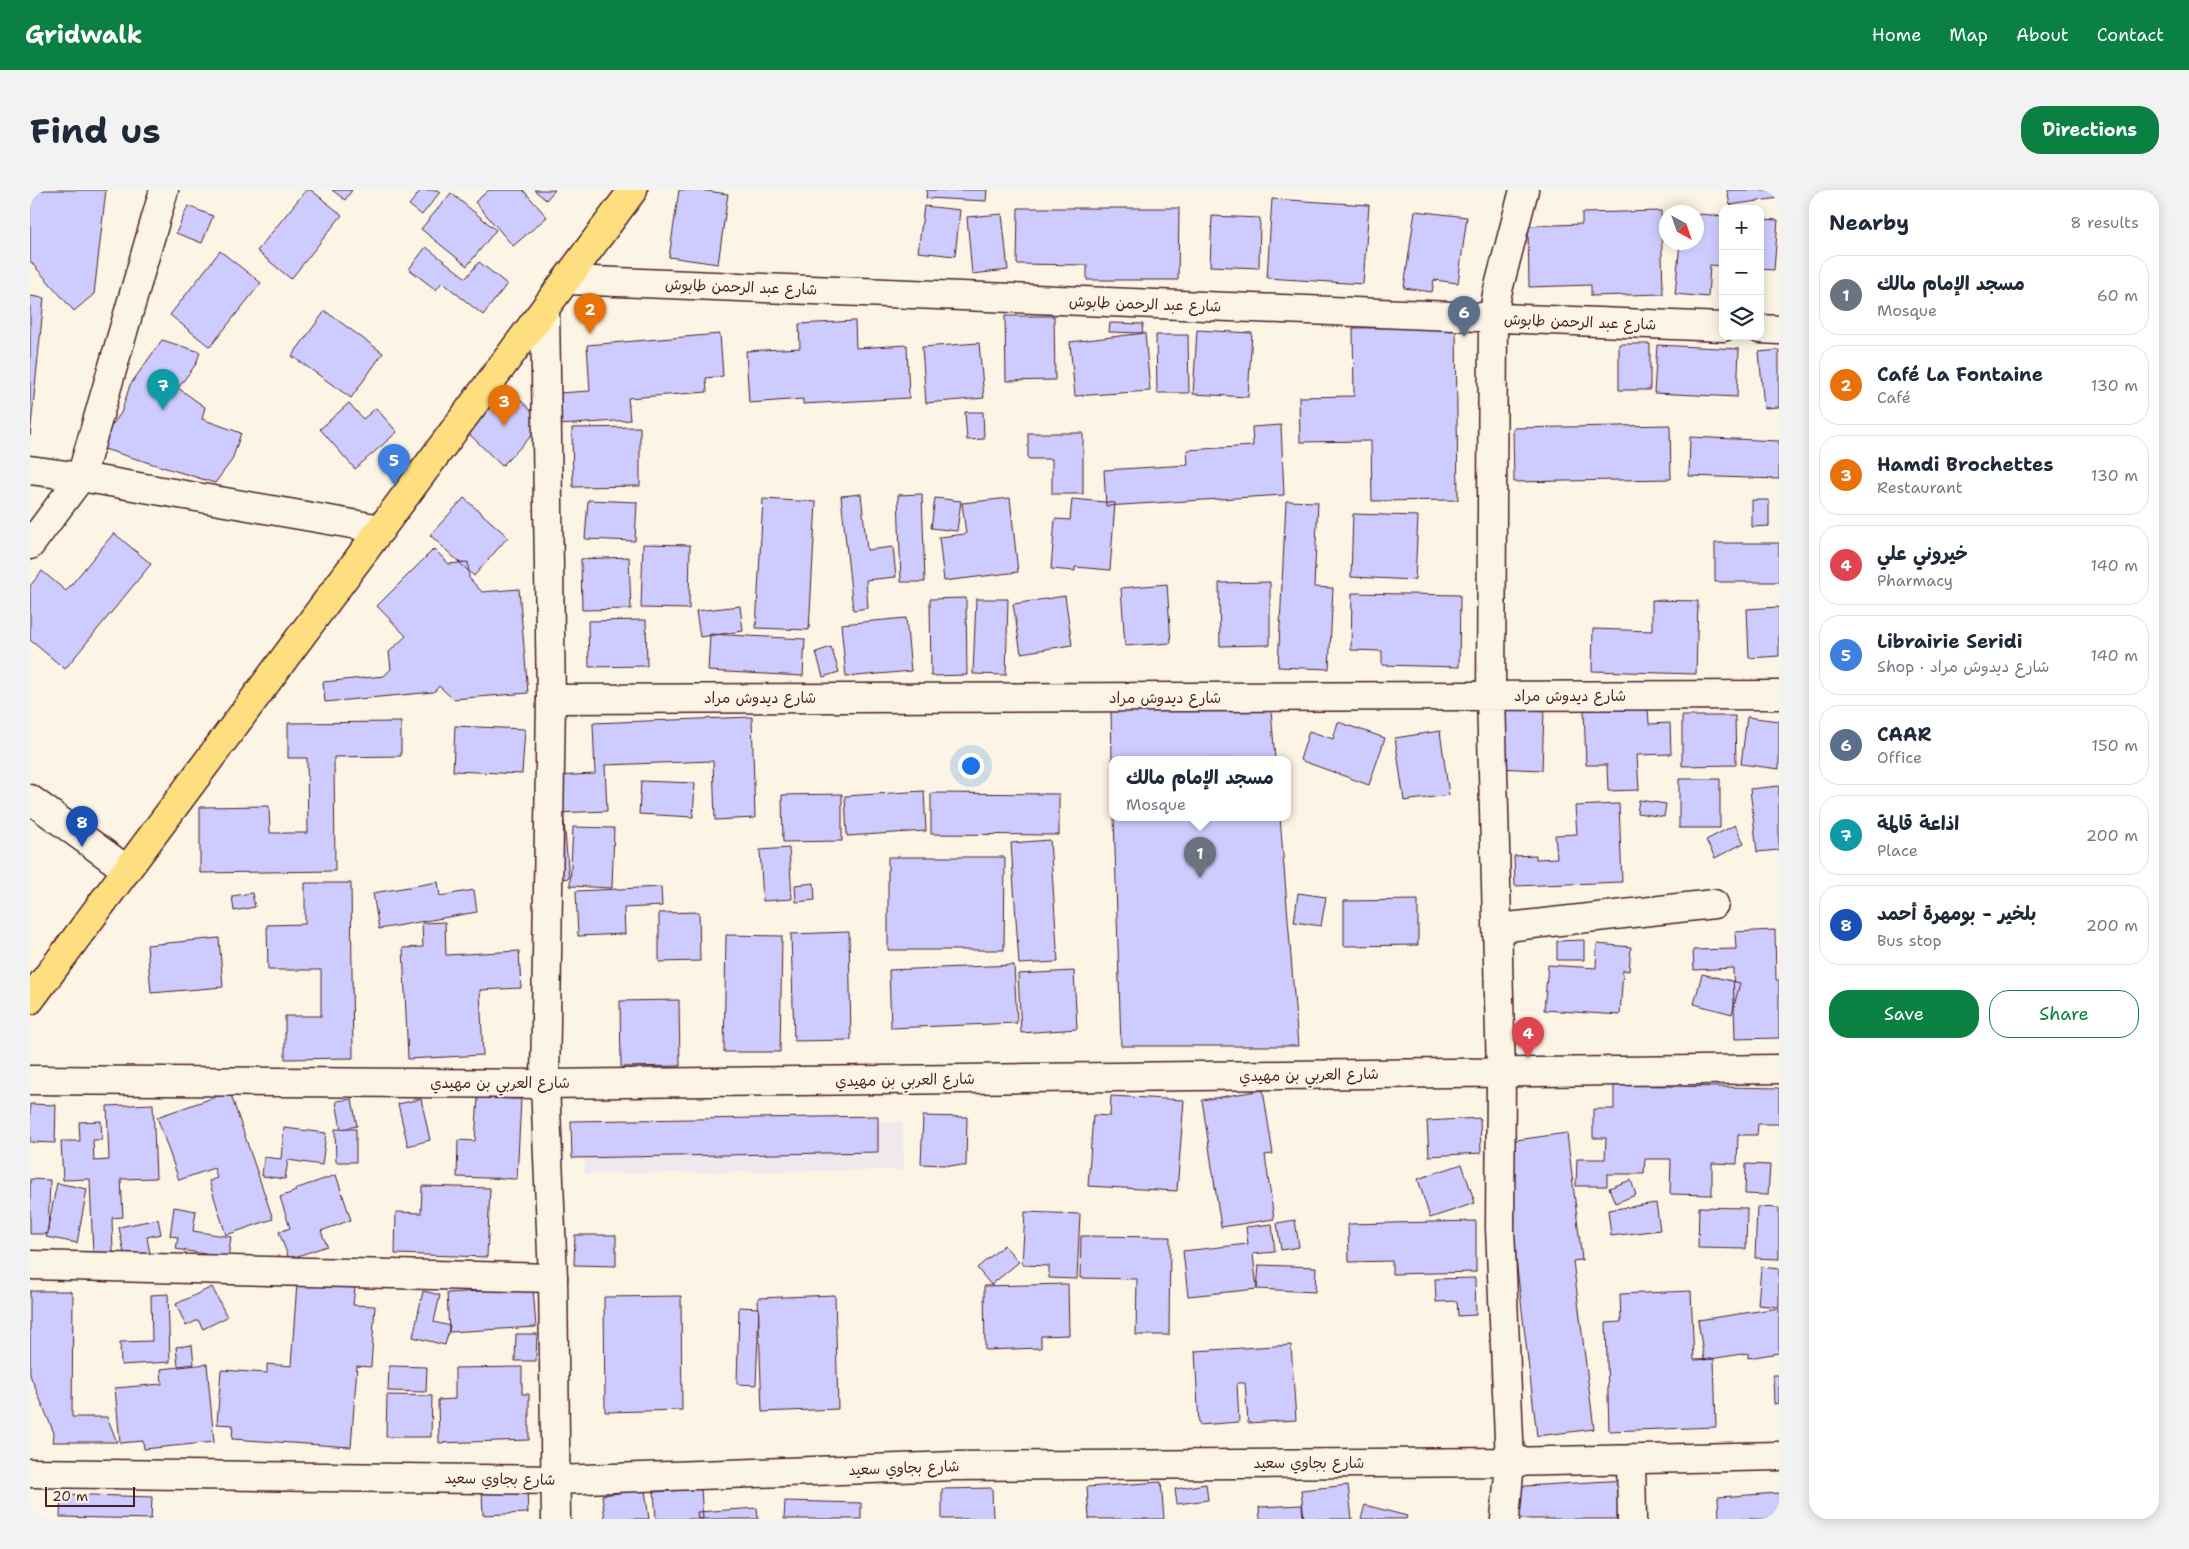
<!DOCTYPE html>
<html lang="en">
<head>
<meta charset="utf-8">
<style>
	body { margin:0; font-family:"Shantell Sans","Playpen Sans Arabic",sans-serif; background:#f2f2f3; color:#1f2937 }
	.controls { position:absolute; right:15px; top:15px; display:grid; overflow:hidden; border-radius:10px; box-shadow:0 2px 12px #0003 }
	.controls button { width:45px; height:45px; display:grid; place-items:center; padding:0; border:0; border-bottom:1px solid #e0e1e3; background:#fff; color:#1f2937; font:25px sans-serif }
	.compass { position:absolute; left:1629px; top:15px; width:45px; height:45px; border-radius:50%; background:#fff; box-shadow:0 2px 12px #0003; rotate:140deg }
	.scale { position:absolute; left:15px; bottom:12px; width:90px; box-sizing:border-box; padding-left:5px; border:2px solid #4a1f2b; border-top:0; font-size:14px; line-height:18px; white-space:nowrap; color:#4a1f2b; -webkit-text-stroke:4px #fcf5e5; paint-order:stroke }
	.you { position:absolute; left:940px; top:575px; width:18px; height:18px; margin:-12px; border:4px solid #fff; border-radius:50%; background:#1a73e8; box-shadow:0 0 0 8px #1a73e833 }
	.badge { display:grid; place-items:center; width:32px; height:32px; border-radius:50%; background:#0b8043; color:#fff; font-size:16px; font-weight:700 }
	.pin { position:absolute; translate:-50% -41px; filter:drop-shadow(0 1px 2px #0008) }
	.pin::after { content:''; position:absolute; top:26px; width:18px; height:15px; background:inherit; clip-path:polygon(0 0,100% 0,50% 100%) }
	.popup { position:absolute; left:1079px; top:566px; width:182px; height:65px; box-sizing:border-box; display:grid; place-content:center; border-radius:10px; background:#fff; filter:drop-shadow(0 1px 4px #0005); font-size:16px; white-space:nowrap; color:#747a83 }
	.popup b { font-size:19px; color:#1f2937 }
	.popup::after { content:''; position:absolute; left:50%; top:100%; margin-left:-10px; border:10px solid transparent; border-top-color:#fff }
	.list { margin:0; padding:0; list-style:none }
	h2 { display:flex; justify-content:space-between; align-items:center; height:65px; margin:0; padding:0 20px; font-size:21px }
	h2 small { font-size:16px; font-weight:400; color:#747a83 }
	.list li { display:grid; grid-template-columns:32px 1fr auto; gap:15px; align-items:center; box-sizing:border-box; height:80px; margin:0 10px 10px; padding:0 10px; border:1px solid #e0e1e3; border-radius:20px }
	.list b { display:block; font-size:19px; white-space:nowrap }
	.list p { margin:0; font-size:16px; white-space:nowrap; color:#747a83 }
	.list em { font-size:16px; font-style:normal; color:#747a83 }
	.actions { display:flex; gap:10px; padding:15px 20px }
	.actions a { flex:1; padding:11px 0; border:1px solid #0b8043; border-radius:20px; text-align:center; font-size:18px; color:#0b8043 }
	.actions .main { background:#0b8043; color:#fff }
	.icon { flex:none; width:28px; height:28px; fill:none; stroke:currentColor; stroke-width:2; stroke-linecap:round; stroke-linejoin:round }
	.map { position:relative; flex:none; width:1749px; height:1329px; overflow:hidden; border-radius:20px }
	header { display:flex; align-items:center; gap:30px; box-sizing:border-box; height:70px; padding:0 25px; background:#0b8043; color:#fff }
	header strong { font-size:24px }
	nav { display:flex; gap:28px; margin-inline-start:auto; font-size:18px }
	.intro { display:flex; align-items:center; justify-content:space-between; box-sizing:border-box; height:120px; padding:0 30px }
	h1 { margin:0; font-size:35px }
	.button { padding:12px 22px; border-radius:20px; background:#0b8043; color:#fff; font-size:18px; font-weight:700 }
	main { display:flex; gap:30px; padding:0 30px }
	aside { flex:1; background:#fff; border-radius:20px; box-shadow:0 2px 12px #0003 }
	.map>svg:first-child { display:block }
	.built { fill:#eee9ec }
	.building { fill:#ceccfe; stroke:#4a1f2b }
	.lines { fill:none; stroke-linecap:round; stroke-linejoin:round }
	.minor-casing { stroke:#4a1f2b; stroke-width:31 }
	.tertiary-casing { stroke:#4a1f2b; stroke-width:31 }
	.secondary-casing { stroke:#4a1f2b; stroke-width:31 }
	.primary-casing { stroke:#4a1f2b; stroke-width:31 }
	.minor { stroke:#fcf5e5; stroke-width:28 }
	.tertiary { stroke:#fcf5e5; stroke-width:28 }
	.secondary { stroke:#fcf5e5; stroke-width:28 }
	.primary { stroke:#fedf80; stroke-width:28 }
	.labels { text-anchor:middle; stroke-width:4; stroke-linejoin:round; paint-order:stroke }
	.street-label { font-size:15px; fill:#4a1f2b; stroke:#fcf5e5 }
</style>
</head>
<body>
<header>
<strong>Gridwalk</strong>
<nav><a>Home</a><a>Map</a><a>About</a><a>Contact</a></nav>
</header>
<div class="intro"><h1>Find us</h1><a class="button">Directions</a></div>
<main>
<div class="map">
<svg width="1749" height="1329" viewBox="0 0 1749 1329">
	<rect width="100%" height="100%" fill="#fcf5e5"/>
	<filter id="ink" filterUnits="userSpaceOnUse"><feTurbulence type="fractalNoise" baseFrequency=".02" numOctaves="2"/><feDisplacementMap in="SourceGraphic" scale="10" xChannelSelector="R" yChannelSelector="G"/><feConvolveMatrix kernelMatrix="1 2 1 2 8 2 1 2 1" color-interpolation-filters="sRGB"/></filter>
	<g filter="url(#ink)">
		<!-- built -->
		<path class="built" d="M554 931 873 932 874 980 555 984Z"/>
		<!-- building -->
		<path class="building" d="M0 0H76L64 104 44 121 0 71Z
			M276 0H281L312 25 261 89 227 61Z
			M302 0H322L315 10Z
			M391 0H407L410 2 392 25 379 15Z
			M459 0H493L517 27 483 56 445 12Z
			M504 0H525L516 10Z
			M649 0H670L698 4 688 74 639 67Z
			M897 0H957L956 11 896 8Z
			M1697 0H1749V8L1700 15Z
			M421 3 466 40 437 76 391 39Z
			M1242 9 1339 15 1333 94 1237 88Z
			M158 16 183 26 172 53 146 43Z
			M894 16 930 20 925 66 888 62Z
			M988 18H1149L1148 90H1057V75L987 74Z
			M1385 21 1437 27 1428 93 1404 90 1402 102 1374 98Z
			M1631 21 1633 104 1561 106V95L1499 97 1498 36 1552 34V23Z
			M972 24 978 80 942 84 937 27Z
			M1669 24 1693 26V76L1680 75 1678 107 1645 104 1650 52H1666Z
			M1182 26 1230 28 1229 78 1180 76Z
			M1730 29 1748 30 1744 80 1730 79Z
			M396 57 436 88 449 72 477 94 453 125 412 92 406 100 379 79Z
			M190 61 231 93 180 157 140 125Z
			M0 106 14 108 0 246Z
			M295 121 353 163 321 208 262 166Z
			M975 126H1024L1025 190 976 191Z
			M825 131 826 158 877 155 879 208 773 214V209L719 213 716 161 770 158 769 134Z
			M1080 133 1113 134 1112 143 1079 142Z
			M1426 137 1428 310 1342 311 1341 251 1270 252 1269 207 1324 206 1323 138Z
			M1167 140 1222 143 1218 207 1163 204Z
			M1115 143 1120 201 1045 206 1040 152Z
			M690 144 693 186 676 188 677 202 598 208 600 230 516 236 513 204 560 201 557 155Z
			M1126 145H1158L1159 203H1127Z
			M132 150 170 162 166 174 148 198 175 217 172 229 211 243 202 270 185 293 74 259 68 254 91 223 100 195Z
			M949 153 954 208 896 213 892 157Z
			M1589 154H1620V200H1589Z
			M1627 155 1709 159 1707 207 1624 203Z
			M1749 160V217L1734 218 1729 162Z
			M475 195 514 233 472 276 433 238Z
			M319 213 333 229 346 218 367 242 325 279 290 239Z
			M935 222H953L954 249 937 250Z
			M1251 235 1254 305 1076 316 1074 280 1158 275 1157 260 1223 256 1222 237Z
			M1640 235 1641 289 1484 292 1483 238Z
			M610 237V296L543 297 542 238Z
			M998 243H1053V304H1022V269H998Z
			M1660 247 1749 251V289L1659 286Z
			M831 304 837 360 863 357 866 387 836 390 838 418 823 420 811 306Z
			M892 304 895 392H871L868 305Z
			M434 308 478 347 444 386 400 345Z
			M905 308 931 311 927 341 901 338Z
			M980 308 988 382 914 391 909 347 936 344 932 313Z
			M733 309 786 312 779 440 726 438Z
			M1042 309 1085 313 1080 380 1045 377V381L1021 379 1025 329 1040 330Z
			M558 310 607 312 605 351 555 349Z
			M1722 310H1739V336L1722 337Z
			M1256 311 1288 312 1284 397 1303 398 1299 479 1248 477Z
			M1323 324 1388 326 1385 390 1321 387Z
			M84 343 121 374 35 479 0 450V396L12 381 36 401Z
			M1685 353H1749V392H1685Z
			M613 354 660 355 659 419 611 418Z
			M404 359 419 374 438 372 439 388 452 402 489 399 498 503 423 509 409 496 404 502 295 512 293 492 354 486 361 479 359 462 376 446 347 416Z
			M599 367 601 419 552 420 551 369Z
			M1240 392V455L1190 456 1189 393Z
			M1137 394 1141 453 1095 456 1091 398Z
			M1322 403 1430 405 1429 477 1352 475V461L1321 460Z
			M1035 406 1042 455 991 463 983 414Z
			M936 408 937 485 901 486 900 409Z
			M946 409H978L976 485 943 484Z
			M1622 410 1668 411 1666 484 1562 481 1563 439 1622 441Z
			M710 416 713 441 670 447 666 421Z
			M1749 417V466L1719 468 1717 419Z
			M876 428 881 481 816 487 811 434Z
			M616 430 617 476 559 477 558 431Z
			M680 444 775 449 773 486 678 481Z
			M801 457 809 482 793 487 786 462Z
			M1618 518 1619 534 1640 533 1641 564 1607 565 1609 600 1578 601 1577 575H1556L1554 520Z
			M1468 519 1514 520 1512 580 1465 578Z
			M1081 520H1241L1245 569 1082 570Z
			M1652 526H1705L1706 575 1652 576Z
			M722 527 725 628 685 630 683 571 575 575 577 621 526 623 524 586 565 584 563 533Z
			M1717 527 1749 531V579L1711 574Z
			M371 532V566L304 567 305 681 170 683V617L239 616 240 643H278L277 568H258V533Z
			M1308 532 1355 548 1339 595 1270 570 1279 541 1303 549Z
			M425 536 495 539 492 584 423 581Z
			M1410 541 1419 605 1374 611 1365 548Z
			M1649 589H1690V638H1649Z
			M611 591 665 593 663 627 609 624Z
			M1749 596V660L1727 662 1720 599Z
			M894 601 896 641 817 646 815 606Z
			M901 603 1029 604V645L901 644Z
			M812 604V651L753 652 752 605Z
			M1609 610 1636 614 1634 627 1607 623Z
			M1589 614 1592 692 1485 696 1484 666 1506 665V669L1527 668 1525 645 1547 644 1545 616Z
			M1084 627H1250L1268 856H1091Z
			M534 631 539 688 522 690 517 633Z
			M1705 635 1714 653 1685 668 1676 650Z
			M543 637 584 638 582 698 540 696Z
			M1020 650 1028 772 989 774 981 653Z
			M759 658 762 709 733 711 730 660Z
			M858 667H975L974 760H858Z
			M408 692 410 706 444 700 447 722 349 739 343 703Z
			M275 693H321L323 868 255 869V826H291V780H238L237 735 275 734Z
			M784 693 785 710 766 712 765 695Z
			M631 697 632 716 594 718 595 744 548 746 546 701Z
			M222 703 225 717 204 721 202 706Z
			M1268 703 1296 707 1291 736 1264 732Z
			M1388 710V755L1314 756V711Z
			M669 722 670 771 629 772V723Z
			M415 732 416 765 489 761 491 798 450 800 453 865 378 869 373 758 393 757 392 733Z
			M1745 740 1746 790H1749V848L1705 849 1703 778 1664 780 1663 760 1706 759 1705 742Z
			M819 742 821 850 764 851 761 744Z
			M696 745 752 746 750 862H694Z
			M189 748 193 797 121 803 117 755Z
			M1554 750V770H1527V751Z
			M1567 754 1601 757 1599 781 1593 780 1590 825 1514 820 1518 775 1566 778Z
			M984 775 987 833 861 838 859 780Z
			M1044 781 1047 839 991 843 988 784Z
			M1672 784 1710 793 1702 824 1664 814Z
			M649 810 650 876 591 877 590 811Z
			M1584 895 1749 898V934H1728L1727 945H1708L1707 974 1682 973V1005L1640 1004 1641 969H1615L1614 984H1577V996H1546L1547 969H1575L1576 948H1563V919H1584Z
			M1233 900 1243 964 1235 965 1244 1029 1191 1037 1172 910Z
			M200 902 243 1029 196 1045 179 991 187 988 184 978 149 990 127 927Z
			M1081 906 1154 910 1147 1001 1058 996 1063 925 1080 926Z
			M448 908 491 909 487 989 427 987 428 950 445 951Z
			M322 909 327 936 311 939 306 911Z
			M391 909 400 950 378 956 368 914Z
			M0 914 26 915 25 953 0 952Z
			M123 914 126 988 91 989 93 1027 82 1028 83 1063 63 1065 60 989 33 990 31 951H50L49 932 71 931 72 950H63L64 971 79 970 77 916Z
			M848 926V962L542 968 541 931Z
			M893 926 937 927 936 976 891 974Z
			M1450 928 1451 963 1399 966 1397 931Z
			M254 938 296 943 292 975 258 970 255 989 232 986 234 967 251 969Z
			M305 939H326V972H306Z
			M1537 943 1552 1070 1543 1071 1564 1239 1507 1246 1472 952Z
			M1432 974 1445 1013 1400 1028 1388 989Z
			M1716 974 1740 975 1738 1005 1715 1004Z
			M306 985 321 1030 291 1041 297 1056 259 1069 249 1042 260 1038 250 1007 266 1001 265 999Z
			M0 989 20 990 18 1044H0Z
			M1601 990 1606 1005 1585 1013 1579 998Z
			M27 993 57 999 47 1053 16 1047Z
			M392 996 460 998 457 1067 365 1064 366 1022 391 1023Z
			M1626 1013 1630 1040 1581 1046 1578 1020Z
			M144 1017 166 1021 163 1041 201 1047 198 1068 146 1059 148 1047 140 1046Z
			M1669 1017 1717 1018 1716 1059 1668 1058Z
			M1727 1017 1749 1018V1069L1725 1068Z
			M995 1022 1050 1024 1047 1089 1019 1088V1076L992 1075Z
			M128 1029 131 1044 117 1047 120 1064 95 1069 89 1037Z
			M1265 1030 1269 1057 1251 1060 1247 1033Z
			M1446 1031V1082L1362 1084V1071L1319 1072 1318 1034Z
			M1242 1034 1245 1062 1223 1064 1227 1099 1158 1106 1153 1061 1218 1054 1216 1037Z
			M545 1045H586V1076L544 1075Z
			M1051 1046 1140 1047 1139 1145H1106L1107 1089 1050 1088Z
			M974 1055 989 1072 961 1095 947 1078Z
			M1229 1075 1286 1077 1285 1102 1227 1099Z
			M1731 1077 1749 1079V1117L1728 1115Z
			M1445 1088 1446 1125 1428 1126 1427 1111 1406 1112 1405 1089Z
			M267 1093 325 1097 323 1115 345 1116 341 1177 327 1176 321 1257 202 1249 203 1235 187 1234 191 1180 237 1183V1174L261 1176Z
			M1038 1094 1039 1145 1011 1146V1158L955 1160 954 1096Z
			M182 1097 197 1127 173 1139 168 1130 156 1136 146 1114Z
			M503 1098 506 1137 419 1142 417 1103Z
			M0 1101H40L43 1106 42 1227H77L87 1252H23L24 1243 0 1185Z
			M393 1101 410 1105 404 1132 420 1136 415 1155 383 1147Z
			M1661 1101 1664 1170 1684 1169 1686 1237 1579 1241 1576 1133 1591 1132 1590 1104Z
			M138 1104 140 1172 91 1175 90 1152 122 1151 121 1105Z
			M805 1105 808 1219 732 1222 728 1108Z
			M651 1106 652 1220 575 1222 574 1107Z
			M709 1117 729 1118 726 1195 707 1194Z
			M1749 1118V1163L1718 1168V1163L1674 1170 1668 1130Z
			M486 1144H507L506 1171H485Z
			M162 1155 164 1174 148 1176 146 1157Z
			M1261 1155 1266 1230 1218 1233 1215 1193H1207L1209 1232 1169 1235 1165 1161Z
			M177 1174 184 1252 114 1259 113 1251 90 1253 85 1198 132 1194 131 1179Z
			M359 1176 397 1177 396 1202 358 1201Z
			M492 1177V1204H499V1250L409 1253 408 1210 425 1209V1178Z
			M1743 1185H1749V1213L1744 1214Z
			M357 1205 402 1206 401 1247H356Z
			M1594 1290 1596 1329H1481L1479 1297Z
			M1131 1292 1134 1329H1059L1057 1297Z
			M1176 1294 1178 1310 1147 1314 1145 1299Z
			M1318 1295 1322 1329H1274L1271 1300Z
			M497 1298 498 1323 453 1325 452 1300Z
			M962 1298 963 1329H912V1299Z
			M671 1299 673 1329H626L624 1302Z
			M615 1300 619 1329H575L572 1305Z
			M1749 1303V1329H1689L1688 1307Z
			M31 1304 122 1307 121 1329 30 1327Z
			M755 1311 831 1313V1329H754Z
			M1272 1315 1273 1329H1230L1229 1317Z
			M1335 1315 1377 1326 1376 1329H1331Z
			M727 1318 728 1329H668L667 1322Z"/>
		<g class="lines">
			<!-- minor casing -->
			<g class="minor-casing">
				<path id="minor" d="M538 90 1693 137
					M1730 139 1749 140
					M0 355 51 287 134 0
					M521 509 1749 505
					M0 609 97 680
					M1468 738 1684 714
					M0 890 515 894 1749 879
					M0 1075 523 1088
					M1601 1269 1602 1329
					M0 1283 525 1290 925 1276 1480 1272 1749 1266
					M1475 1329 1480 1272 1470 1038 1471 883 1461 507 1463 129 1467 104 1494 0"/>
			</g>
			<!-- tertiary casing -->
			<g class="tertiary-casing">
				<path id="tertiary" d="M0 280 51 287 351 339"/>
			</g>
			<!-- secondary casing -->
			<g class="secondary-casing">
				<path id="secondary" d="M515 119 521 509 515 894 523 1088 526 1329"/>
			</g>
			<!-- primary casing -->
			<g class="primary-casing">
				<path id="primary" d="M0 810 603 0"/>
			</g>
			<!-- minor -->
			<use href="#minor" class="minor"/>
			<!-- tertiary -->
			<use href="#tertiary" class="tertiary"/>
			<!-- secondary -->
			<use href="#secondary" class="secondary"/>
			<!-- primary -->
			<use href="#primary" class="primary"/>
		</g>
	</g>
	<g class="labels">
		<!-- street labels -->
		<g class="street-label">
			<text transform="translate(711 97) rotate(2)" y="5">شارع عبد الرحمن طابوش</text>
			<text transform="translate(1115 114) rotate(2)" y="5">شارع عبد الرحمن طابوش</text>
			<text transform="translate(1550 132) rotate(2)" y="5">شارع عبد الرحمن طابوش</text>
			<text x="1540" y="511">شارع ديدوش مراد</text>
			<text x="730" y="513">شارع ديدوش مراد</text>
			<text x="1135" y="513">شارع ديدوش مراد</text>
			<text transform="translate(1279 885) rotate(-1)" y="5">شارع العربي بن مهيدي</text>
			<text transform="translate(875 890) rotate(-1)" y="5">شارع العربي بن مهيدي</text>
			<text x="470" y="898">شارع العربي بن مهيدي</text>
			<text x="1279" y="1278">شارع بجاوي سعيد</text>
			<text transform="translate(874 1278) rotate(-2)" y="5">شارع بجاوي سعيد</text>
			<text transform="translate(470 1289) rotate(1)" y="5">شارع بجاوي سعيد</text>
		</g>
	</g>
</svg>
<div class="controls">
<button>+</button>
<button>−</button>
<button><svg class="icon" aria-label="layers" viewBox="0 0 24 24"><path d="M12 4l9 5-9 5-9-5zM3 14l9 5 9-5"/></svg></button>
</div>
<svg class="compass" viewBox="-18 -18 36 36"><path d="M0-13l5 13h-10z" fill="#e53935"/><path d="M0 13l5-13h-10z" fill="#747a83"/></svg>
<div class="scale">20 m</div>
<div class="you"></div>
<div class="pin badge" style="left:1170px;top:688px;background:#6b7280">1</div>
<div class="popup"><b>مسجد الإمام مالك</b>Mosque</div>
<div class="pin badge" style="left:560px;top:144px;background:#e8710a">2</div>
<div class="pin badge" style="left:474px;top:236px;background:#e8710a">3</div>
<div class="pin badge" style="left:1498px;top:868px;background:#e0444e">4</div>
<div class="pin badge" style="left:364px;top:295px;background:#3f7fe0">5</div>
<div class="pin badge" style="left:1434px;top:147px;background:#5c6f8a">6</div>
<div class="pin badge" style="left:133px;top:220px;background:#0f9aa8">7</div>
<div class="pin badge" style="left:52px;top:657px;background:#1a4fb4">8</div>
</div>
<aside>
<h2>Nearby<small>8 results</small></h2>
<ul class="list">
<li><span class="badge" style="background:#6b7280">1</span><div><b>مسجد الإمام مالك</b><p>Mosque</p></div><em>60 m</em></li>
<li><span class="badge" style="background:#e8710a">2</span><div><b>Café La Fontaine</b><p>Café</p></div><em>130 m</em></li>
<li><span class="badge" style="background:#e8710a">3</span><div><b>Hamdi Brochettes</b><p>Restaurant</p></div><em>130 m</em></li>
<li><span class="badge" style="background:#e0444e">4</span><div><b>خيروني علي</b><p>Pharmacy</p></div><em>140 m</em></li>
<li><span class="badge" style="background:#3f7fe0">5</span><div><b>Librairie Seridi</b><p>Shop · شارع ديدوش مراد</p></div><em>140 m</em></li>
<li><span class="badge" style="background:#5c6f8a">6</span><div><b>CAAR</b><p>Office</p></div><em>150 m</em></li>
<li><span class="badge" style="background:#0f9aa8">7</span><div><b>اذاعة قالمة</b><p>Place</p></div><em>200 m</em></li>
<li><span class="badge" style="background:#1a4fb4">8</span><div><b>بلخير - بومهرة أحمد</b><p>Bus stop</p></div><em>200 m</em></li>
</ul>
<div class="actions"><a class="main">Save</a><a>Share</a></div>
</aside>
</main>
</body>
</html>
